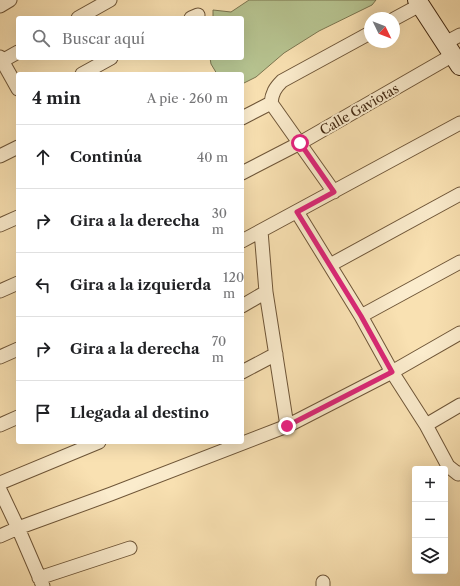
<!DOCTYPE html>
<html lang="es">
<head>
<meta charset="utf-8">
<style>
	body { margin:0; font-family:"Libre Caslon Text",serif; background:#f6f6f6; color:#202124 }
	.controls { position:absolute; right:12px; bottom:12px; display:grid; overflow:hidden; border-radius:4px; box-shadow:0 4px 16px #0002 }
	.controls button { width:36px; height:36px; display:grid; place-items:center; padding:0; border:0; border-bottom:1px solid #e0e0e0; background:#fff; color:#202124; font:20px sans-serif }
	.compass { position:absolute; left:364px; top:12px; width:36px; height:36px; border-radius:50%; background:#fff; box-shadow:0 4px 16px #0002; rotate:133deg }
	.stop { position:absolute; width:12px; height:12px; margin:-9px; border:3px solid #db2777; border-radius:50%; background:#fff }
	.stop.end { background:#db2777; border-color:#fff; box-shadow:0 1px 4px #0008 }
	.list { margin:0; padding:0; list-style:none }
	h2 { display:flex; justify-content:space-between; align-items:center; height:52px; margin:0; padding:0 16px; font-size:17px }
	h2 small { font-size:13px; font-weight:400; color:#757577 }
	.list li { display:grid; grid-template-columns:26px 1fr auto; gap:12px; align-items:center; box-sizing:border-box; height:64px; padding:0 16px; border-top:1px solid #e0e0e0 }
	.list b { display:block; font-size:15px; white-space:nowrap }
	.list em { font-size:13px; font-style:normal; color:#757577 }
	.icon { flex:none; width:22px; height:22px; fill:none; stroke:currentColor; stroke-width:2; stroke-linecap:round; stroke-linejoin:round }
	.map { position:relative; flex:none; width:460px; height:586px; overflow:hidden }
	.search { position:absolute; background:#fff; box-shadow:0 4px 16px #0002; left:16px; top:16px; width:228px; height:44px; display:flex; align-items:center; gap:10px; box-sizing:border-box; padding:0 14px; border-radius:4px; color:#757577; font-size:15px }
	.panel { position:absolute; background:#fff; box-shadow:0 4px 16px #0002; left:16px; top:72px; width:228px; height:372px; border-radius:4px }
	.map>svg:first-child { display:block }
	.green { fill:#b7c491; stroke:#7c7650 }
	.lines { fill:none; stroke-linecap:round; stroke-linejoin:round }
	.street-casing { stroke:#6f5638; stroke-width:15 }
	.secondary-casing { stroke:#412710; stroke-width:20 }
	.street { stroke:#fbeccd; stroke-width:13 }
	.secondary { stroke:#fbeccd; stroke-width:18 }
	.route { stroke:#db2777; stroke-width:5 }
	.labels { text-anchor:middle; stroke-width:4; stroke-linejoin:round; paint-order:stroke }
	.street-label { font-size:13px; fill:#412710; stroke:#fbeccd }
</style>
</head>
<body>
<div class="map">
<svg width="460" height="586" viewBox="0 0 460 586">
	<rect width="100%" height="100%" fill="#f9e1b2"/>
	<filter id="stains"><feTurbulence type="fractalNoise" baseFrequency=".005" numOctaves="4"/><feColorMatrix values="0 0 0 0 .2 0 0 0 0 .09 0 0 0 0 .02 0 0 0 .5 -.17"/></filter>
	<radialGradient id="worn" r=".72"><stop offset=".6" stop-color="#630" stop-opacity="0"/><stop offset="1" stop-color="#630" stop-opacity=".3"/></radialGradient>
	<!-- green -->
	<path class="green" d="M249 0H376L372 5 319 31 284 53 256 77 242 84V74H217L211 64 210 58H242V18H213V10L231 12Z"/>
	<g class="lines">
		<!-- street casing -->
		<g class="street-casing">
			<path id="street" d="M0 6 10 0
				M78 18 110 0
				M191 18 198 15
				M394 19 420 5
				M445 43 460 35
				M0 57 18 89
				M2 61 18 52
				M82 74 111 58
				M271 103C272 93 275 88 282 81L370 33
				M271 103 334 192
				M242 118 271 103
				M0 156 18 147
				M242 173 300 143 453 55
				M297 212 361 316 392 372 426 425 448 466 458 474 460 473
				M0 225 18 217
				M261 231 266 292 287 426
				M242 241 460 123
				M330 265 460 194
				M0 291 18 283
				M242 306 266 292
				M361 316 460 262
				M0 357 18 349
				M242 372 276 354
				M0 425 18 417
				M426 425 460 405
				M0 483 99 442
				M0 490 18 528 43 586
				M0 536 18 528 111 494 287 426 392 372 460 333
				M39 578 130 548
				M323 586V582"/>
		</g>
		<!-- secondary casing -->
		<g class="secondary-casing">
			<path id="secondary" d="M417 0 460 66"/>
		</g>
		<!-- street -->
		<use href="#street" class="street"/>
		<!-- secondary -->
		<use href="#secondary" class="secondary"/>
	</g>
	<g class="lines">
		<!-- route -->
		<path class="route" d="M287 426 392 372 361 316 297 212 334 192 300 143"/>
	</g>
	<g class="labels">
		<!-- street labels -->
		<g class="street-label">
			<text transform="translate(359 109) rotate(-30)" y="5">Calle Gaviotas</text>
		</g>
	</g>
	<rect width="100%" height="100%" filter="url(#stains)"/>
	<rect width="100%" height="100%" fill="url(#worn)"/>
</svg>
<div class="controls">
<button>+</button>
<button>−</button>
<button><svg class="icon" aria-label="layers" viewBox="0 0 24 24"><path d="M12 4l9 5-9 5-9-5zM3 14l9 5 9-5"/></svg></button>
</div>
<svg class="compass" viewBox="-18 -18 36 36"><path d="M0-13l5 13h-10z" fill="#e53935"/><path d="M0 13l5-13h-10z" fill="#757577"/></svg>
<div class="stop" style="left:300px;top:143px"></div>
<div class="stop end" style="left:287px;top:426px"></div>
<div class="search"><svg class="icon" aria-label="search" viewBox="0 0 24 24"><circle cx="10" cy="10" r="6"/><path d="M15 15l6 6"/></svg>Buscar aquí</div>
<section class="panel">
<h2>4 min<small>A pie · 260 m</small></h2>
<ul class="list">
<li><svg class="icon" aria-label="ahead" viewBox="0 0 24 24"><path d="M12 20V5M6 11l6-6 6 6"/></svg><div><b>Continúa</b></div><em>40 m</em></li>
<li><svg class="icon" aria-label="right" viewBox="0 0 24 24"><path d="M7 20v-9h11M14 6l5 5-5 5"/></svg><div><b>Gira a la derecha</b></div><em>30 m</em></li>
<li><svg class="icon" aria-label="left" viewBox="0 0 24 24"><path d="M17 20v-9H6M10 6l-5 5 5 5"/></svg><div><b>Gira a la izquierda</b></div><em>120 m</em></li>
<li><svg class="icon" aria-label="right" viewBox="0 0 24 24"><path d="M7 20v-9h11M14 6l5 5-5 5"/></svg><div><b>Gira a la derecha</b></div><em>70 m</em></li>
<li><svg class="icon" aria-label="arrive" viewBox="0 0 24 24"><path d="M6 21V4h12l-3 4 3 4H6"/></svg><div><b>Llegada al destino</b></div></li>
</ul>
</section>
</div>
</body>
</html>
